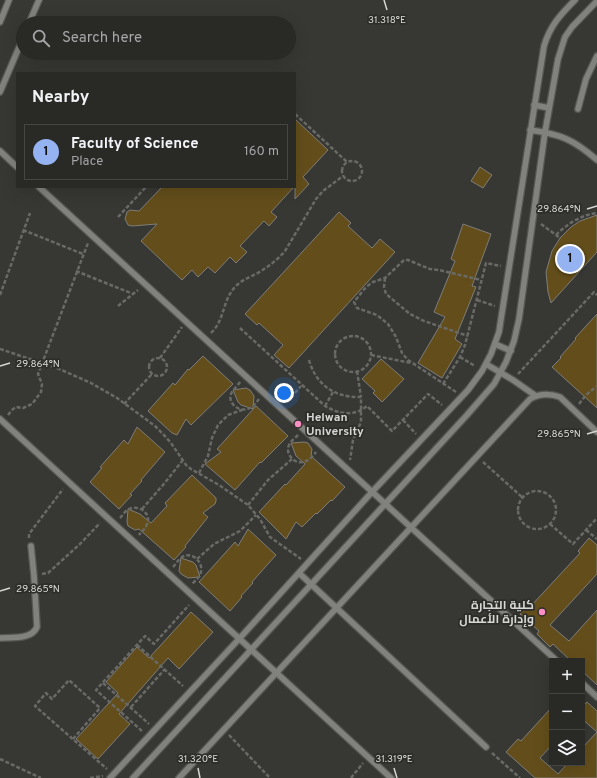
<!DOCTYPE html>
<html lang="en">
<head>
<meta charset="utf-8">
<style>
	body { margin:0; font-family:Overpass,Cairo,sans-serif; background:#353532; color:#f1f3f6 }
	.controls { position:absolute; right:12px; bottom:12px; display:grid; overflow:hidden; border-radius:0px; box-shadow:0 4px 16px #0002 }
	.controls button { width:36px; height:36px; display:grid; place-items:center; padding:0; border:0; border-bottom:1px solid #454543; background:#292926; color:#f1f3f6; font:20px sans-serif }
	.you { position:absolute; left:284px; top:393px; width:14px; height:14px; margin:-10px; border:3px solid #fff; border-radius:50%; background:#1a73e8; box-shadow:0 0 0 6px #1a73e833 }
	.badge { display:grid; place-items:center; width:26px; height:26px; border-radius:50%; background:#95b2f1; color:#111; font-size:13px; font-weight:700 }
	.pin { position:absolute; translate:-50% -50%; border:2px solid #fff; box-shadow:0 1px 4px #0006 }
	.list { margin:0; padding:0; list-style:none }
	h2 { display:flex; justify-content:space-between; align-items:center; height:52px; margin:0; padding:0 16px; font-size:17px }
	h2 small { font-size:13px; font-weight:400; color:#a5a6a7 }
	.list li { display:grid; grid-template-columns:26px 1fr auto; gap:12px; align-items:center; box-sizing:border-box; height:56px; margin:0 8px 8px; padding:0 8px; border:1px solid #454543; border-radius:0px }
	.list b { display:block; font-size:15px; white-space:nowrap }
	.list p { margin:0; font-size:13px; white-space:nowrap; color:#a5a6a7 }
	.list em { font-size:13px; font-style:normal; color:#a5a6a7 }
	.icon { flex:none; width:22px; height:22px; fill:none; stroke:currentColor; stroke-width:2; stroke-linecap:round; stroke-linejoin:round }
	.map { position:relative; flex:none; width:597px; height:778px; overflow:hidden }
	.search { position:absolute; background:#292926; box-shadow:0 4px 16px #0002; left:16px; top:16px; width:280px; height:44px; display:flex; align-items:center; gap:10px; box-sizing:border-box; padding:0 14px; border-radius:22px; color:#a5a6a7; font-size:15px }
	.panel { position:absolute; background:#292926; box-shadow:0 4px 16px #0002; left:16px; top:72px; width:280px; height:116px; border-radius:0px }
	.map>svg:first-child { display:block }
	.building { fill:#634e1b; stroke:#7f7d79 }
	.lines { fill:none; stroke-linecap:round; stroke-linejoin:round }
	.service-casing { stroke:#555552; stroke-width:8 }
	.path { stroke:#696966; stroke-width:2.5; stroke-dasharray:4 2; stroke-linecap:butt }
	.service { stroke:#81817d; stroke-width:5.5 }
	.ticks { fill:none; stroke:#d6d6d4; stroke-width:1.5 }
	.poi-dot { fill:#fc8fc3; stroke:#2d2d29; stroke-width:1.5 }
	.labels { text-anchor:middle; stroke-width:3.5; stroke-linejoin:round; paint-order:stroke }
	.poi-label { font-size:12px; font-weight:bold; fill:#d6d6d4; stroke:#2d2d29; text-anchor:start }
	.ticks-label { font-size:10px; text-anchor:middle; fill:#d6d6d4; stroke:#2d2d29; stroke-width:3.5; stroke-linejoin:round; paint-order:stroke }
</style>
</head>
<body>
<div class="map">
<svg width="597" height="778" viewBox="0 0 597 778">
	<rect width="100%" height="100%" fill="#373733"/>
	<!-- building -->
	<path class="building" d="M295 119 328 150 303 177 309 184 295 199Z
		M480 167 492 175 483 188 471 181Z
		M162 187H294L271 212 277 217 269 226 264 221 240 246 247 252 236 263 230 257 215 273 208 267 198 277 192 270 182 280 141 241 157 224 132 226 128 225 125 219 127 212 130 210 139 211Z
		M339 212 351 223 348 226 372 248 380 239 395 252 289 368 274 355 283 345 259 323 257 325 245 314Z
		M597 215V252L551 303 548 292 546 272 552 251 560 238 571 227 580 221Z
		M463 224 491 234 472 286 476 287 455 339 462 344 442 378 418 363 445 317 434 312 455 261 451 259Z
		M597 314V408L552 367 561 358 560 357 576 339 575 338Z
		M203 356 233 384 191 425 186 419 177 435 172 433 148 411 173 383 175 385 188 369 189 370Z
		M381 359 404 379 382 402 373 393 375 391 362 379Z
		M246 388 250 390 254 396 253 409 241 405 238 402 233 390Z
		M256 406 288 436 261 463 260 462 235 490 205 464 221 452 217 449Z
		M137 427 165 452 141 480 142 481 130 494 132 495 119 509 90 482 102 468 100 467 124 440 128 444Z
		M304 442 308 443 312 449 311 456 345 487 332 501 331 500 317 514 316 513 302 527 296 522 286 539 259 512 285 484 286 485 305 464 296 456 291 443Z
		M192 475 216 498V501L215 504 203 513 208 517 185 546 186 547 174 560 139 529 135 530 128 526 127 522 128 509 140 514 151 523 167 506 165 503Z
		M248 529 276 555 252 582 253 583 241 596 242 597 230 611 199 582 235 542 238 546Z
		M589 538 597 545V574L550 625 569 641 597 610V685L582 671V661H571L553 644 550 647 537 634 539 631 520 614 528 605 530 607 580 553 578 551Z
		M181 558 193 562 196 565 200 577 188 578 181 574 179 571Z
		M191 612 213 632 179 669 168 658 119 714 130 724 98 759 76 739 118 693 106 682 137 647 149 658Z
		M587 702 597 711V778H535L506 752 518 739 521 741 552 707V745L540 758 558 774 568 763H582V748L597 732 582 719V707Z"/>
	<g class="lines">
		<!-- service casing -->
		<g class="service-casing">
			<path id="service" d="M0 22 9 0
				M29 23 39 0
				M0 92 23 38
				M534 105 549 108
				M578 109 586 79 597 56
				M530 130C561 134 574 140 597 160
				M0 151 17 167
				M39 187 557 661
				M495 344 511 351
				M486 364 513 380 536 396
				M0 419 391 778
				M299 573 486 747
				M0 638C13 637 31 640 37 627L34 576 31 546
				M582 683 597 697
				M110 778 239 639 372 492 468 390 482 371 491 354 499 332 501 319 544 46C550 26 560 15 575 0
				M133 778 467 415 494 384 506 362 514 341 519 319 545 132 558 59 565 37 572 27 597 1
				M179 778 530 399C540 393 549 393 560 397L597 432"/>
		</g>
		<!-- path -->
		<path class="path" d="M295 114 347 162
			M342 171a10 10 0 1 1 20 0a10 10 0 1 1-20 0Z
			M118 217 146 187
			M541 224 560 238
			M23 230 83 254
			M556 235C567 224 581 215 597 213
			M76 271 133 294
			M385 278 384 287 386 294 410 314 424 321 468 336
			M0 295 30 213
			M477 300 495 306
			M118 306 138 290
			M240 328 325 406C339 414 354 417 367 406L392 431 428 394 442 405
			M211 333C225 320 222 301 235 287 243 278 255 276 264 269 272 264 279 258 285 251L316 199 323 191 343 176
			M335 354a18 18 0 1 1 36 0a18 18 0 1 1-36 0Z
			M0 349 57 368 91 383 117 398 155 426 163 434 171 443 186 465 191 469 219 485 248 505 260 519 270 537 301 559
			M371 355 411 363
			M460 357 475 366
			M149 367a9 9 0 1 1 18 0a9 9 0 1 1-18 0Z
			M160 358 182 327
			M309 360C316 385 335 398 361 397V422L353 440 350 460
			M357 371 361 397
			M518 374 594 292 597 295
			M240 382C238 385 234 389 232 392 226 402 238 412 247 409 253 408 256 403 259 399
			M443 384 460 357 465 345 486 263 501 266
			M456 392 408 360 402 353 396 337 388 324 377 315 357 308 354 302 366 287 373 282 385 278 404 260H408L430 269 439 270 481 280
			M287 402 301 386
			M124 404 152 374
			M579 404 586 395 597 386
			M325 406 333 392
			M8 415 12 410 16 407 23 408 32 404 41 392 42 384 38 374 88 243
			M403 420 416 434
			M298 435C295 438 291 441 289 445 285 454 294 464 303 462 309 461 313 456 316 452
			M483 462 522 497
			M199 473 208 456 212 438 218 425 228 415 242 410
			M518 510a19 19 0 1 1 38 0a19 19 0 1 1-38 0Z
			M248 505 268 480 292 459
			M142 509 163 485 183 460
			M120 518C123 515 125 511 129 509 139 504 152 514 147 524 146 528 142 531 139 535
			M550 524 573 544 597 518
			M586 530 597 539
			M29 538V534L63 489
			M197 559 214 544 240 531 256 515
			M173 567C176 564 178 560 182 557 191 551 203 561 201 571 201 576 196 580 192 584
			M42 574 48 573 80 544 100 523
			M137 645 183 686
			M103 683 149 724
			M131 707 165 669
			M142 731 96 690 145 636 154 644 189 605
			M229 735 270 778
			M73 739 100 708 69 680 52 699 46 693 35 706 107 769
			M492 753 520 778
			M0 759 41 778
			M90 778 103 776
			M351 778 363 763"/>
		<!-- service -->
		<use href="#service" class="service"/>
	</g>
	<!-- ticks -->
	<path class="ticks" d="M384 0 387 10M587 209 597 206M0 366 10 363M587 434 597 431M0 591 10 588M198 768 200 778M394 768 397 778"/>
	<!-- markers -->
	<g class="poi-dot">
		<circle cx="298" cy="424" r="4"/>
		<circle cx="542" cy="612" r="4"/>
	</g>
	<g class="labels">
		<!-- poi labels -->
		<g class="poi-label">
			<text x="306" y="421">Helwan<tspan x="306" dy="14">University</tspan></text>
			<text x="534" y="609" text-anchor="end">كلية التجارة<tspan x="534" dy="14">وإدارة الأعمال</tspan></text>
		</g>
	</g>
	<g class="ticks-label">
		<text x="387" y="23">31.318°E</text>
		<text x="559" y="212">29.864°N</text>
		<text x="38" y="367">29.864°N</text>
		<text x="559" y="437">29.865°N</text>
		<text x="38" y="592">29.865°N</text>
		<text x="198" y="762">31.320°E</text>
		<text x="394" y="762">31.319°E</text>
	</g>
</svg>
<div class="controls">
<button>+</button>
<button>−</button>
<button><svg class="icon" aria-label="layers" viewBox="0 0 24 24"><path d="M12 4l9 5-9 5-9-5zM3 14l9 5 9-5"/></svg></button>
</div>
<div class="you"></div>
<div class="pin badge" style="left:570px;top:259px">1</div>
<div class="search"><svg class="icon" aria-label="search" viewBox="0 0 24 24"><circle cx="10" cy="10" r="6"/><path d="M15 15l6 6"/></svg>Search here</div>
<section class="panel">
<h2>Nearby<small></small></h2>
<ul class="list">
<li><span class="badge">1</span><div><b>Faculty of Science</b><p>Place</p></div><em>160 m</em></li>
</ul>
</section>
</div>
</body>
</html>
